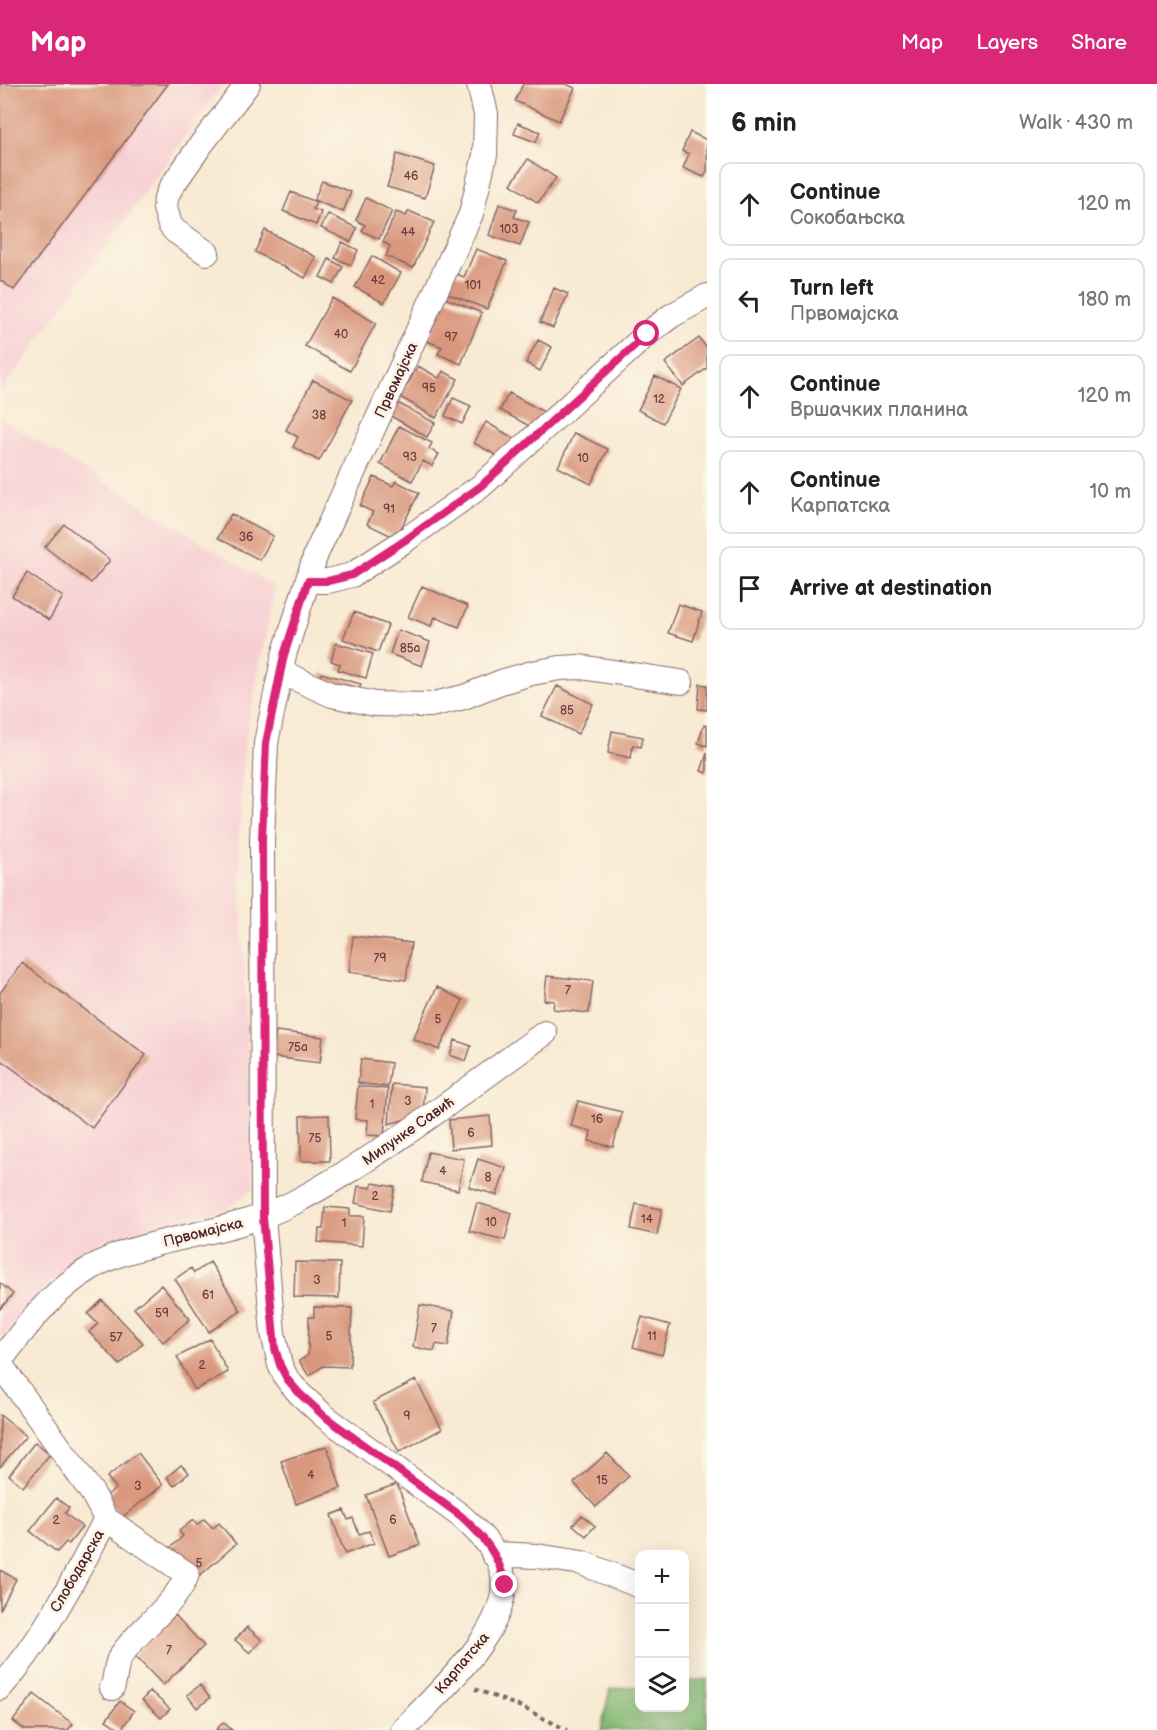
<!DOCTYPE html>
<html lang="en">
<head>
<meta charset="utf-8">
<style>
	body { margin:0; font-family:"Balsamiq Sans",sans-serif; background:#f2f2f2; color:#222 }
	.controls { position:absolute; right:18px; bottom:18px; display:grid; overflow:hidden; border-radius:12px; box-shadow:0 6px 24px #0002 }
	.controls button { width:54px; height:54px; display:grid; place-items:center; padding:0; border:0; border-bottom:2px solid #e0e0e0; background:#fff; color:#222; font:30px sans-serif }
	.stop { position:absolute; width:18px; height:18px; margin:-14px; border:4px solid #db2777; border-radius:50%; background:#fff }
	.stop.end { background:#db2777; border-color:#fff; box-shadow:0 2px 6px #0008 }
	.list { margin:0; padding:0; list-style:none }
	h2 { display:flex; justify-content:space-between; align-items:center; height:78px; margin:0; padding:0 24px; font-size:26px }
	h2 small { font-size:20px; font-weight:400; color:#767676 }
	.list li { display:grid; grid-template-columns:39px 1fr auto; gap:18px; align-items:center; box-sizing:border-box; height:84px; margin:0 12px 12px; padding:0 12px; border:2px solid #e0e0e0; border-radius:12px }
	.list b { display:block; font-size:22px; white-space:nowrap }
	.list p { margin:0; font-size:20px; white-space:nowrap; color:#767676 }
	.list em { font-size:20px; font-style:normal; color:#767676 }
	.icon { flex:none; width:33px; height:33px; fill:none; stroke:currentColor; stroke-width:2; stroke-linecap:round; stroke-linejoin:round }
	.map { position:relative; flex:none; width:707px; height:1646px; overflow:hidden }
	header { display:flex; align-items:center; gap:36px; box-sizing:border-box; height:84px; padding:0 30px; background:#db2777; color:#fff }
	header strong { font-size:28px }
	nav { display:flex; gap:33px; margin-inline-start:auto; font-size:21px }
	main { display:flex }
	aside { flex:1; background:#fff }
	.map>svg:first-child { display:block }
	.built { fill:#f7cfd3 }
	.forest { fill:#84ba75; stroke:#676c50; stroke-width:1.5 }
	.building { fill:#d9987e }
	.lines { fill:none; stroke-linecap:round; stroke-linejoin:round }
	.minor-casing { stroke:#876666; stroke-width:26 }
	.path { stroke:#876666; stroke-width:4; stroke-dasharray:4.5 4.5; stroke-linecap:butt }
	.minor { stroke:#fff; stroke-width:24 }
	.route { stroke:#db2777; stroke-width:8 }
	.labels { text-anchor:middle; stroke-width:6; stroke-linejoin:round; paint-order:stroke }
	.number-label { font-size:12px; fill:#6e3d40 }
	.street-label { font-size:15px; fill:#4a1f2b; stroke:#fcf5e5 }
</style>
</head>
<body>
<header>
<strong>Map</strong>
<nav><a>Map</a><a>Layers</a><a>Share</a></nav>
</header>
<main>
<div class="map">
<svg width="707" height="1646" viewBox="0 0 707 1646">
	<rect width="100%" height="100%" fill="#fcf5e5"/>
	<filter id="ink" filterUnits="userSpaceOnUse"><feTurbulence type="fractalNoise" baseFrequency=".0167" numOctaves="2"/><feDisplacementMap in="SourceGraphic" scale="12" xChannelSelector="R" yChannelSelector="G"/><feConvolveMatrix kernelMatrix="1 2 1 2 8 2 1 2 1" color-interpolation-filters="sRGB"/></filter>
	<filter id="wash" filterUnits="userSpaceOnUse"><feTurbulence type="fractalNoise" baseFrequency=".008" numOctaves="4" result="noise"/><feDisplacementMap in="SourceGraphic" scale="24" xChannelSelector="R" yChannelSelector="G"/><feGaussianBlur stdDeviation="1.35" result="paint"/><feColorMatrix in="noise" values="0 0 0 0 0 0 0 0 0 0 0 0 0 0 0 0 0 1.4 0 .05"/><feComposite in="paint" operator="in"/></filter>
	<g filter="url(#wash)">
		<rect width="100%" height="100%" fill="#f8ead3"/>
		<!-- built -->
		<path class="built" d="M0 0H223L0 310Z
			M0 334 275 503 245 657 239 754 253 1105 227 1125 100 1157 35 1214 0 1258Z"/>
		<!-- forest -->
		<path class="forest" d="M707 1595V1646H601L610 1605 639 1602 640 1624H684L685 1598Z"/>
		<g id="blocks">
			<!-- building -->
			<path class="building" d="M0 0H168L14 206 0 196Z
				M523 0H566L575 4 559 37 515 17Z
				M518 39 540 48 536 58 514 50Z
				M690 48 707 56V87L704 93 683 84 689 70 682 67Z
				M397 70 435 82 425 114 387 103Z
				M528 75 556 94 538 119 511 100Z
				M322 97 351 108 343 128 314 116Z
				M291 108 316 118 313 125 321 128 316 141 283 127Z
				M366 114 392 127 379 155 362 147 365 141 356 136Z
				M499 120 517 126 514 133 529 138 520 162 489 151Z
				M409 127 434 138 413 184 386 172 390 162 383 158 396 128 406 132Z
				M328 130 357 144 351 158 321 144Z
				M265 146 316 173 305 194 255 168Z
				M342 158 358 166 351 181 335 174Z
				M476 165 507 177 487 225 446 209 454 189 464 193Z
				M372 172 401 189 384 219 355 203Z
				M329 175 343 183 334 200 320 193Z
				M554 204 568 210 553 244 540 238Z
				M332 214 376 239 350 287 305 262Z
				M445 214 482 229 461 280 438 270 442 263 427 257Z
				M699 254 707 264V284L683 302 665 279Z
				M538 256 552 263 540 287 526 279Z
				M418 282 439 294 443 287 458 295 436 334 400 313Z
				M655 292 681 305 663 339 638 326Z
				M313 296 352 316 319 377 293 363 298 353 286 346Z
				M509 309 544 328 535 345 500 326Z
				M453 314 471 322 462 340 445 332Z
				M396 318 435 339 427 353 389 331Z
				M486 338 515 355 503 375 474 359Z
				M399 342 432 359 429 365 439 370 432 382 423 377 412 397 380 380Z
				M574 349 608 365 591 400 558 383Z
				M374 393 393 402 396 397 419 409 396 454 367 440 373 428 360 422Z
				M231 430 273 452 260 476 218 454Z
				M64 440 110 476 91 499 45 463Z
				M27 489 63 513 49 536 12 512Z
				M422 502 468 522 459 543 435 533 431 542 408 533Z
				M678 520 702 528 693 557 668 549Z
				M354 528 388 541 378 568 343 555Z
				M398 546 430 558 422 582 390 570Z
				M336 559 373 570 366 594 338 586 340 580 331 577Z
				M321 589 361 600 358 609 319 598Z
				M700 600 707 601V626L698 625Z
				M557 602 593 620 578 650 542 632Z
				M704 641 707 642V662L698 659Z
				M612 647 643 653 641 663 633 661 631 674 608 669Z
				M707 669V689L701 687Z
				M353 852 411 859 406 896 349 888Z
				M22 879 146 971 92 1044 0 975V909Z
				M547 892 593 897 589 929 553 925 554 917 544 916Z
				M437 903 463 916 439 966 413 955Z
				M276 947 323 953 320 979 273 973Z
				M455 956 471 962 466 977 450 971Z
				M361 975 391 979 388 1003 358 999Z
				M392 1000 425 1003 423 1030 389 1040Z
				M358 1002 388 1005 384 1052 367 1051 368 1036 355 1035Z
				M578 1017 622 1028 613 1063 589 1057 591 1047 571 1042Z
				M329 1031 330 1077H301L300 1032Z
				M490 1032 492 1061 451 1065 449 1036Z
				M428 1068 464 1075 458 1106 422 1098Z
				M478 1075 506 1084 497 1111 469 1103Z
				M373 1099 395 1103 390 1127 355 1119 358 1102 371 1104Z
				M477 1119 512 1129 505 1156 469 1147Z
				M636 1120 662 1125 657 1151 631 1145Z
				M325 1123 350 1125V1132H364L362 1162 318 1158 319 1145H323Z
				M210 1178 241 1227 209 1248 175 1195 191 1184 194 1189Z
				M295 1178 340 1179 339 1214 294 1213Z
				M0 1199 13 1210 0 1225Z
				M161 1201 190 1235 163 1258 134 1224Z
				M102 1216 143 1259 120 1281 89 1248 98 1240 88 1230Z
				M420 1221 454 1227 448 1262 436 1260 434 1267 413 1263Z
				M314 1223 352 1224 350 1283 323 1282 309 1292 299 1277 308 1271 309 1233H314Z
				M642 1233 670 1241 662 1271 633 1263Z
				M210 1255 228 1288 195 1306 177 1273Z
				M416 1296 442 1345 399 1368 373 1318Z
				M0 1331 26 1352 0 1383Z
				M35 1358 50 1370 23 1403 9 1391Z
				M327 1362 341 1404 296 1420 281 1377Z
				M138 1369 163 1401 121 1434 105 1413 116 1404 107 1393Z
				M607 1369 629 1392 596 1423 574 1399Z
				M181 1381 189 1389 174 1402 167 1393Z
				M397 1400 420 1461 389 1472 366 1411Z
				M56 1414 69 1424 65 1429 82 1443 69 1460 66 1458 57 1468 30 1447Z
				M344 1426 348 1436 353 1434 359 1450 369 1447 374 1459 345 1470 331 1431Z
				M582 1431 595 1442 586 1452 573 1441Z
				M204 1435 213 1444 219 1439 236 1460 197 1494 170 1464 183 1452 179 1447 193 1436 197 1441Z
				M0 1486 16 1495 0 1526Z
				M175 1531 204 1562 163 1601 134 1571Z
				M247 1543 262 1556 250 1569 235 1556Z
				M200 1601 210 1614 197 1624 187 1611Z
				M150 1607 170 1625 161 1634 142 1616Z
				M34 1610 73 1640 68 1646H25L13 1637Z
				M120 1617 134 1627 121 1646 106 1636Z
				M223 1638 232 1646H216Z"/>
		</g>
	</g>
	<g filter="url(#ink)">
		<use href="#blocks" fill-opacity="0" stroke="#876666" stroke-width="1.5"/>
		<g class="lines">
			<!-- minor casing -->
			<g class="minor-casing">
				<path id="minor" d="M207 169 175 147 170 141 165 124 166 114 170 105 200 62 248 0
					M308 497H328L352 491 404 457 481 402 647 250 671 232 707 212
					M281 588 332 611 375 620 430 621 464 613 501 598 532 589 560 584 580 583 681 598
					M0 1277C27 1241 52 1207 91 1184 112 1171 136 1165 159 1159 204 1148 252 1140 293 1119 383 1071 463 1008 545 949
					M0 1280 93 1410 106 1435C75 1493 44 1555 0 1604
					M106 1435 187 1490C178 1519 138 1545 120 1573 115 1581 116 1595 112 1604
					M493 1470 537 1472 582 1479 640 1502
					M403 1646C437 1609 516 1541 502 1487 497 1465 477 1447 461 1432L324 1332 300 1310 287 1295 280 1281 273 1249 263 1133 262 756 266 659 284 571 316 470 471 130 485 71 486 30 479 0"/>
			</g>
			<!-- path -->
			<path class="path" d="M475 1605 521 1623 567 1646"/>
			<!-- minor -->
			<use href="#minor" class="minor"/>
		</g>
	</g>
	<g class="lines" filter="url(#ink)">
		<!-- route -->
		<path class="route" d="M505 1501C500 1472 483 1452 461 1432L324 1332 300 1310 287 1295 280 1281 275 1264 263 1133 262 756 266 659 284 571 308 497H328L352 491 404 457 481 402 647 250"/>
	</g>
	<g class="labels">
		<!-- number labels -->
		<g class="number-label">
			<text x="411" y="96">46</text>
			<text x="509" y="149">103</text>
			<text x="408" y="152">44</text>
			<text x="378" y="200">42</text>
			<text x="473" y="205">101</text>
			<text x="341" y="254">40</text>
			<text x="451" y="257">97</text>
			<text x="429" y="308">95</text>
			<text x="659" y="319">12</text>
			<text x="319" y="335">38</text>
			<text x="410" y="377">93</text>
			<text x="583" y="378">10</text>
			<text x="389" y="429">91</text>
			<text x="246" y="457">36</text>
			<text x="410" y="568">85a</text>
			<text x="567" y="630">85</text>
			<text x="380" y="878">79</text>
			<text x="568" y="910">7</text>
			<text x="438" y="939">5</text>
			<text x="298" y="967">75a</text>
			<text x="408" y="1021">3</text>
			<text x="372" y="1024">1</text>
			<text x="597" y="1039">16</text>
			<text x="471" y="1053">6</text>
			<text x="315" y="1058">75</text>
			<text x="443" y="1091">4</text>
			<text x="488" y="1097">8</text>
			<text x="375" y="1116">2</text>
			<text x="647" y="1139">14</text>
			<text x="491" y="1142">10</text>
			<text x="344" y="1143">1</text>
			<text x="317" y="1200">3</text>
			<text x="208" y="1215">61</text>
			<text x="162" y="1233">59</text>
			<text x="434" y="1248">7</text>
			<text x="329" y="1256">5</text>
			<text x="652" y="1256">11</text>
			<text x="116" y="1257">57</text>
			<text x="202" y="1285">2</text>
			<text x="407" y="1336">9</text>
			<text x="311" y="1395">4</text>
			<text x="602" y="1400">15</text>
			<text x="138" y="1406">3</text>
			<text x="56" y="1440">2</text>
			<text x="393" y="1440">6</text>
			<text x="199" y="1483">5</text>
			<text x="169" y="1570">7</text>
		</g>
		<!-- street labels -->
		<g class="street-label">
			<text transform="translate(396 296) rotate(-65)" y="5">Првомајска</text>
			<text transform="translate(408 1047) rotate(-35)" y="5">Милунке Савић</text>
			<text transform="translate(203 1148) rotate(-14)" y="5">Првомајска</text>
			<text transform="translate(77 1487) rotate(-60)" y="5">Слободарска</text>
			<text transform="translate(462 1579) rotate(-50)" y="5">Карпатска</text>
		</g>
	</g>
</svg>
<div class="controls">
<button>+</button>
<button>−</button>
<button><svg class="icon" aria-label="layers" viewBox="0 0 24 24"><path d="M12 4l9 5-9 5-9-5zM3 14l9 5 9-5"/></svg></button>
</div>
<div class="stop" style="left:647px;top:250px"></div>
<div class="stop end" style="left:505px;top:1501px"></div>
</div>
<aside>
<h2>6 min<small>Walk · 430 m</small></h2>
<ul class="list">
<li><svg class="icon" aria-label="ahead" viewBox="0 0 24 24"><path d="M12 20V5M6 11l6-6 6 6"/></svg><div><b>Continue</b><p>Сокобањска</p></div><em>120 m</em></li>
<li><svg class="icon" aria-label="left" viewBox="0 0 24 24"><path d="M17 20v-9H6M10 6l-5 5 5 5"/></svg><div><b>Turn left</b><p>Првомајска</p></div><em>180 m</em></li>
<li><svg class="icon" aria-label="ahead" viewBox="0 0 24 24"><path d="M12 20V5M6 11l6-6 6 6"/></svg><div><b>Continue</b><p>Вршачких планина</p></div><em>120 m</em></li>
<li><svg class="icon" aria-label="ahead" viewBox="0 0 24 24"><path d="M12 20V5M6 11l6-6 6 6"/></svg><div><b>Continue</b><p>Карпатска</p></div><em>10 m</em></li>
<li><svg class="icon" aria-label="arrive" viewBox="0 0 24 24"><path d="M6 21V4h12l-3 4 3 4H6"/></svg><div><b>Arrive at destination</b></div></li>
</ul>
</aside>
</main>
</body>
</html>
